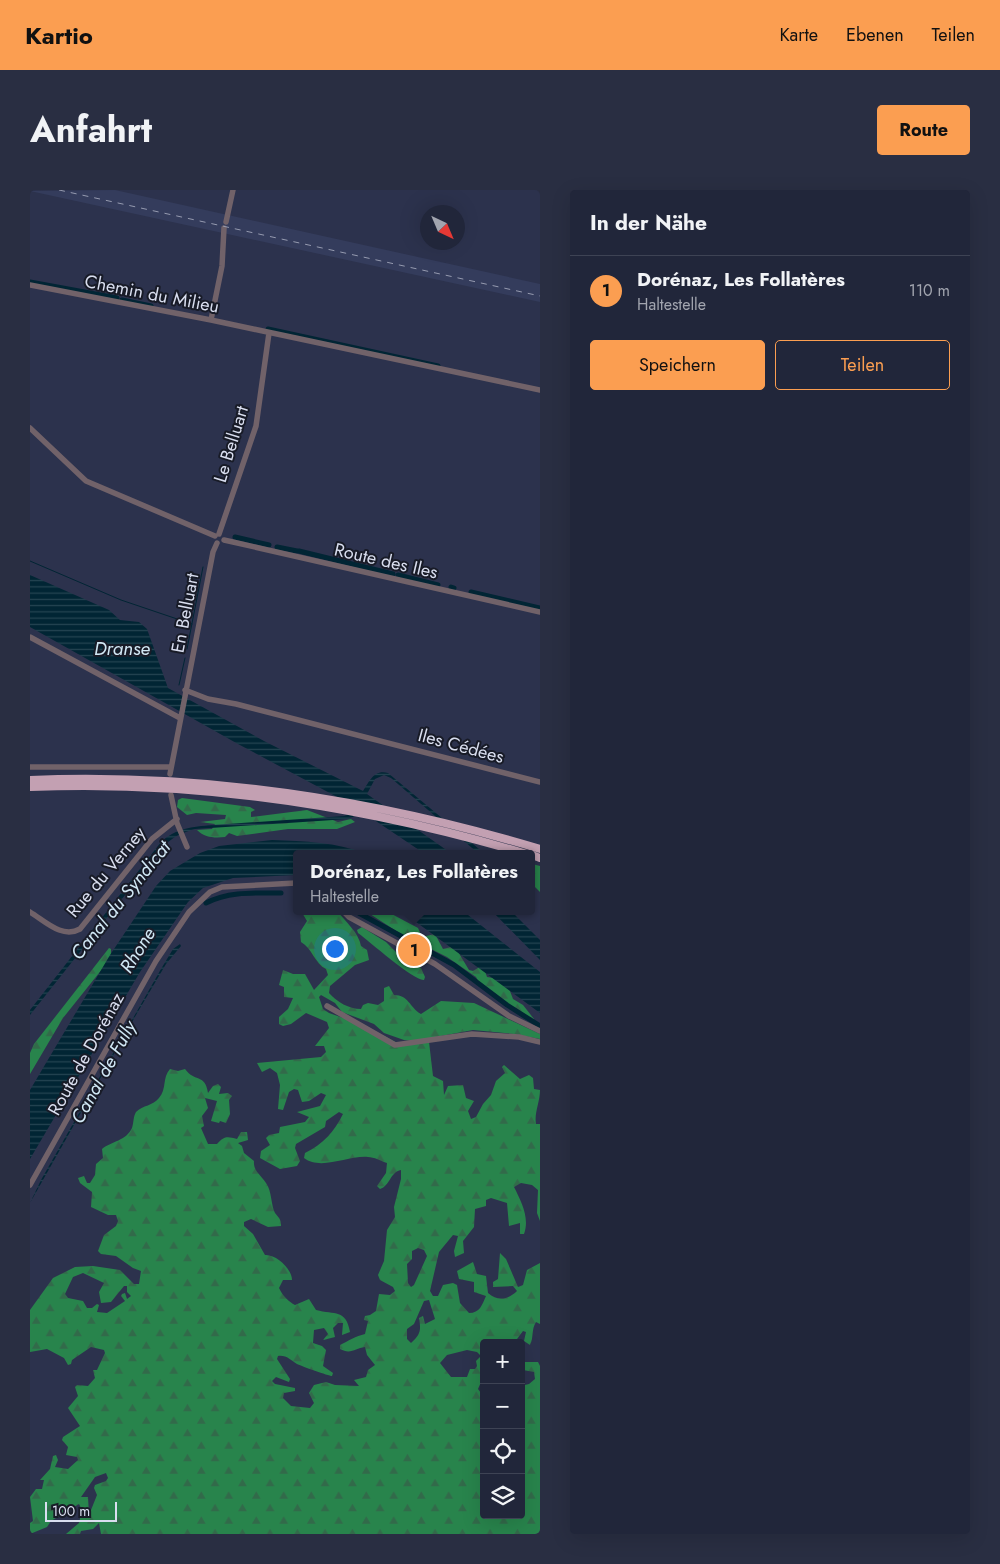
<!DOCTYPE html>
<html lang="de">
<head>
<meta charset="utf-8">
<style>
	body { margin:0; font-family:Jost,sans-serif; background:#292e42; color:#f1f3f6 }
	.controls { position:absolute; right:15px; bottom:15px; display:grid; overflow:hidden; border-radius:5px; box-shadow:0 5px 20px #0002 }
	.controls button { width:45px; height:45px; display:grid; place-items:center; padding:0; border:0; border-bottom:1px solid #3e4354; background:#21263a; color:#f1f3f6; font:25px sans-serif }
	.compass { position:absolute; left:390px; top:15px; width:45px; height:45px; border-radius:50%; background:#21263a; box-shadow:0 5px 20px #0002; rotate:136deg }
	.scale { position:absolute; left:15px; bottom:12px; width:72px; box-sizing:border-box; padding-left:5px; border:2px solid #d9deef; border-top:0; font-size:14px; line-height:18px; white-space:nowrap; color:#d9deef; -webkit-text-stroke:4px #181b27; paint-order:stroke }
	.you { position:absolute; left:304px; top:758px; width:18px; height:18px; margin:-12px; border:4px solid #fff; border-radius:50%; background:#1a73e8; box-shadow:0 0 0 8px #1a73e833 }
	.badge { display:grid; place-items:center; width:32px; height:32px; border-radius:50%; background:#fb9e51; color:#111; font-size:16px; font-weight:700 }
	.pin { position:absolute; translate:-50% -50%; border:2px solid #fff; box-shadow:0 1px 5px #0006 }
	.popup { position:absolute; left:263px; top:660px; width:242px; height:65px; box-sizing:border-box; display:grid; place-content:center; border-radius:5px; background:#21263a; filter:drop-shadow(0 1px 4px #0005); font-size:16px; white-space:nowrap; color:#a2a5af }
	.popup b { font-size:19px; color:#f1f3f6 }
	.popup::after { content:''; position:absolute; left:50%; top:100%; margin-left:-10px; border:10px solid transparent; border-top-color:#21263a }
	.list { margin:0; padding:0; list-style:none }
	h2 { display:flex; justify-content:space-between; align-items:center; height:65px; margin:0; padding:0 20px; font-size:21px }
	h2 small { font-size:16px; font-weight:400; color:#a2a5af }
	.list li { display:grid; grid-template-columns:32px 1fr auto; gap:15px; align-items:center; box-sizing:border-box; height:70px; padding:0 20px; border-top:1px solid #3e4354 }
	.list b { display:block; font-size:19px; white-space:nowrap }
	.list p { margin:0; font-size:16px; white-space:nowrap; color:#a2a5af }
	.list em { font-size:16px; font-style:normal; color:#a2a5af }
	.actions { display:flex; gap:10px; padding:15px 20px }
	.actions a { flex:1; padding:11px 0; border:1px solid #fb9e51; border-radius:5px; text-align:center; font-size:18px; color:#fb9e51 }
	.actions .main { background:#fb9e51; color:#111 }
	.icon { flex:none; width:28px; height:28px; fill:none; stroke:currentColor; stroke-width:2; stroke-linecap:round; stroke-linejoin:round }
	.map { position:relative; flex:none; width:510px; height:1344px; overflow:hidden; border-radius:5px }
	header { display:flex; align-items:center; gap:30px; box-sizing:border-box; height:70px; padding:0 25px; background:#fb9e51; color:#111 }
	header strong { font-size:24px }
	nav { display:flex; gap:28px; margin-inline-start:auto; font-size:18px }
	.intro { display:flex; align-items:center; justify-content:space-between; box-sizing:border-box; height:120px; padding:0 30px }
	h1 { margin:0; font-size:35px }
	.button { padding:12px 22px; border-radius:5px; background:#fb9e51; color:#111; font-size:18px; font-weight:700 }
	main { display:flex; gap:30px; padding:0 30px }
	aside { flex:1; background:#21263a; border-radius:5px; box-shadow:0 5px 20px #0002 }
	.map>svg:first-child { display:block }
	.built { fill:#343c5c }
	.forest { fill:url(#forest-firs); fill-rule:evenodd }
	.water { fill:url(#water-rules) }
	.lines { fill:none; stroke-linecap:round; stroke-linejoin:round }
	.stream { stroke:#012534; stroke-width:1 }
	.canal { stroke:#012534; stroke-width:5 }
	.minor { stroke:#716269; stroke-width:5.5 }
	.highway { stroke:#c3a0b2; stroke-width:8 }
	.rail { stroke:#969bb0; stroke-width:1; stroke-dasharray:6 6; stroke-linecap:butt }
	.labels { text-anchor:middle; stroke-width:4; stroke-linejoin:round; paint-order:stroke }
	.street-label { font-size:18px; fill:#d9deef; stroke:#181b27 }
	.water-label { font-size:19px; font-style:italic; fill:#d1e8f5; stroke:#181b27 }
</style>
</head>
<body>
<header>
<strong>Kartio</strong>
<nav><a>Karte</a><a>Ebenen</a><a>Teilen</a></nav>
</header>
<div class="intro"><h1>Anfahrt</h1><a class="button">Route</a></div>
<main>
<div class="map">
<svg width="510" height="1344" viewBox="0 0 510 1344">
	<defs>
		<pattern id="forest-firs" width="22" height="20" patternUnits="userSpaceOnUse" patternTransform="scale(1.25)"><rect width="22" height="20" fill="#28844c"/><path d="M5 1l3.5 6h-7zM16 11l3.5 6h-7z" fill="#326a4a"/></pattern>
		<pattern id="water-rules" width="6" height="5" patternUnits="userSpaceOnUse" patternTransform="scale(1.25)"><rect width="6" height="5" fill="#012534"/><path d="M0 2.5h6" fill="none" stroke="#254452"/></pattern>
	</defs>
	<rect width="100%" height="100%" fill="#2c324d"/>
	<!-- built -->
	<path class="built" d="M85 0 510 94V112L0 1Z"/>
	<!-- forest -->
	<path class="forest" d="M152 608 220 617 225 620 221 622V627L277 620 308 632 321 629 325 632 307 639H258L207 646 199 643 195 647C185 648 175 648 167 640L182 639 185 634 170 632 195 629 196 625 166 623 157 625 147 617 148 610Z
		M502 674 510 676V702L502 694Z
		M271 721H307C315 731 329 743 331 756L337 760 339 770 325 775 300 796 299 803C307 812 319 819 331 819L333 815 338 813 348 815 354 811V798L359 796 364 805C379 805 379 817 391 824L411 811 444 813 510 844V849L484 844 443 840 384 851 374 850 354 843 344 834 312 822 305 813 291 805 289 807 293 819 299 823 336 836 373 856 399 852 403 886 413 891 414 905 418 896 433 895 436 908 444 911 438 921 441 929 446 927 453 914 461 905 466 891 475 883 472 877 474 875 490 889 499 885 503 888 504 899 510 900C510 912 504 923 506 934H510V1031L507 1023 508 1000 502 995 491 993 484 997C491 1011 500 1028 494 1044H490V1033L479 1036 477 1013 461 1008 456 1010V1016L445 1019 444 1037 433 1051 434 1063 425 1067 424 1061 428 1046 423 1045 409 1062 400 1101 403 1106H408L413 1095 423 1093 427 1095 430 1113 439 1123C450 1123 452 1115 456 1106L444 1102V1092L429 1089 427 1081 443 1072 447 1084 456 1086 458 1103C468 1112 479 1109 487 1101L483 1096 463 1097V1092L468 1089 470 1063 476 1069 488 1097 493 1095 497 1080 510 1073V1134L506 1132C501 1140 504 1147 500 1155L494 1151 496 1142 493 1141 484 1153H454V1185L448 1199 454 1207V1325H491V1196L499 1194 505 1189 504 1182 493 1180V1172H508L510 1176V1344H71L69 1333 63 1339 51 1341 50 1344H36L49 1333 52 1320 49 1314 21 1331 17 1337 0 1344V1333L3 1331 0 1307 6 1299H12L14 1290H10L20 1279 23 1266 26 1265 28 1270 25 1277 38 1279 48 1270 47 1267 36 1265 38 1257 32 1250 33 1247 50 1236 38 1218 48 1206 45 1197 47 1195 58 1196 65 1188 63 1180H67L75 1163 74 1160 61 1157 42 1170 41 1174 38 1175 34 1168 17 1159 0 1162V1120L23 1088 45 1077 63 1076 90 1080 104 1094H109L111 1081 103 1078 86 1066 71 1064 68 1061 74 1045 86 1036 88 1031 86 1025H78L61 1017 62 1002 50 993 48 988 54 986 57 993H60L65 985 66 974 73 968 72 959C82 951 96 951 102 938 104 932 103 927 106 922 113 915 123 916 129 908 137 899 132 888 140 879L148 881 155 879C165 893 175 883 178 903L183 896 188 894 191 897 189 904 198 903 202 906 199 910 200 924 196 933 190 931 189 933 181 931 187 911 175 908 178 918 172 926 174 936 171 938 178 954H187C195 945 198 947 207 949L211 942H217L218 950 208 953 212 956 214 963 224 971C223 981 231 985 236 993 242 1001 241 1016 245 1023 249 1028 251 1029 251 1036L238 1037 221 1029 214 1032V1036L223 1044 235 1065C246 1064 262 1079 262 1090H253L249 1098C252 1105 259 1112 265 1115L279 1109 286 1120C305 1125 316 1119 320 1142L312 1145 313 1133H308L303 1138 305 1147 293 1150 298 1144 294 1138 284 1140 283 1153 292 1156 296 1160 293 1176 303 1183 302 1186C299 1186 271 1176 267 1174 260 1170 257 1165 248 1166L247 1169 260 1189 259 1192 246 1187 242 1191 245 1194 265 1198V1201L254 1203 253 1208 261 1216 280 1218 284 1213 279 1203 284 1195 296 1192 305 1195 329 1196 324 1190 336 1187 338 1180 345 1175 337 1165 335 1157C325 1158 321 1165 310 1159V1155C318 1151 326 1146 335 1144L338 1131 334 1130 335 1126 340 1125 346 1121 349 1104 360 1105 365 1101 363 1097 350 1090 348 1085 354 1071 357 1040 365 1027 364 1017 371 989V980C360 982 360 996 350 999L347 996 356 983 357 973C351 971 344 967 338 967 319 965 291 981 274 968L275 963C293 954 304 942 313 924L309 922 296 931 295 937 266 954 265 958 270 971 267 976 250 979 230 968 231 961 240 955 236 948 239 945 249 943 250 937 275 932 279 927 267 922 290 916 296 905 291 903 279 911 272 912 268 900 264 899 259 902 253 920 248 919 250 895 247 883 240 878 232 882 227 873 291 867 296 862 294 856H285L299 838 297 832 276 823 261 834 253 836 249 834V827L258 819 263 808 254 807V797L249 795 253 780 263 784H275L284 800 298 785 296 779C285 774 282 758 271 752L270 742 277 731ZM388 1058 394 1060 397 1066 384 1095 381 1097 378 1093 377 1074 382 1069V1061ZM53 1083 74 1093 69 1102 71 1113 81 1112 94 1096H97V1102L101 1106 97 1109 95 1103 92 1104 91 1106 95 1111 77 1123 67 1122 69 1115 67 1114 62 1118H57L53 1111 38 1108 35 1104 43 1087ZM399 1110 405 1129 395 1134 393 1126 389 1128C391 1140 391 1144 381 1153L377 1149V1139L384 1134 394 1111ZM437 1160 447 1162 451 1166 446 1171 447 1176 445 1179H440L437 1187H421L410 1173 417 1165ZM76 1283 78 1288 76 1291 65 1295 64 1298 67 1305 59 1325 58 1307H51L65 1287Z
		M330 721H356L388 738 392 747 405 744 413 759 421 757 427 760 439 780 443 781 451 776 454 778 457 787 469 789 478 796 483 809 493 815 504 829H499L451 796 446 787 417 767 371 744 340 724Z
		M332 737 356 752 369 765 391 778 395 787 394 790C384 791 339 751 328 743L327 740Z
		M79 758 81 759V768L33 828 0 884V863L4 854Z"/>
	<!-- water -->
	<path class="water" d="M0 385 79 420 90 430 109 432 117 439 138 498 234 551 333 601C339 592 344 579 358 583L455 664H449L361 588 354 585 345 589 337 604 422 664H395L328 619 323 627 318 629 165 639C145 645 139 649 126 666L0 825V820L131 652C146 638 162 637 182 635L314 626 320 624 324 616 208 554 0 437Z
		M242 650C275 651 306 652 337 664H266V685L203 688 173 698 158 712 110 782 0 969V900L80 765 126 696 140 681 170 663 189 656Z
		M371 721H433L510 782V823Z
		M462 721H481L510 750V770Z
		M150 754 151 756 136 774 106 825 0 1013 11 990 131 779 143 759Z"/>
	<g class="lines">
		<!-- stream -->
		<path class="stream" d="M0 371 91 410 162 434
			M157 459 173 377
			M149 495 155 468"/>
		<!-- canal -->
		<path class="canal" d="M0 92 87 108
			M92 110 121 116
			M238 139 408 176
			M205 347 239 355
			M247 357 267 361
			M269 361 363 384
			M368 385 408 395
			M421 397 424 398
			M441 402 510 418
			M176 713C199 701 225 703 251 703
			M325 721 424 775 477 815 510 836"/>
		<!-- minor -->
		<path class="minor" d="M196 32 203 0
			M0 95 181 130 510 200
			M181 130 192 76 194 38
			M0 238 56 291 185 346
			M189 344 226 236 239 143
			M194 350 510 422
			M0 447 150 528
			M155 500 178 509 206 514 510 592
			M0 577H140
			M140 584 183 362 187 353
			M141 605 147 633 157 657
			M313 721 319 727 405 774 479 826 510 841
			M0 722C15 731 32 749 50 739L122 649 147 629
			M297 816 365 855 442 844 489 847 510 852
			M0 995 126 771 159 722 180 702 192 697 266 693"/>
		<!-- highway -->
		<path class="highway" d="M0 590C173 583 344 609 510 659
			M0 597C169 590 335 616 497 664
			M502 665 510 668"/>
		<!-- rail -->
		<path class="rail" d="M29 0 510 106"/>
	</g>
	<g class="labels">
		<!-- street labels -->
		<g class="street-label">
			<text transform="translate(122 104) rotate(11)" y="6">Chemin du Milieu</text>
			<text transform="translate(201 254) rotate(-73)" y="6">Le Belluart</text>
			<text transform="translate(356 371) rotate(13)" y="6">Route des Iles</text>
			<text transform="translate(155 423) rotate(-79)" y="6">En Belluart</text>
			<text transform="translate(431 556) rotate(15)" y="6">Iles Cédées</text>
			<text transform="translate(76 682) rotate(-50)" y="6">Rue du Verney</text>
			<text transform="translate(56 864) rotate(-61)" y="6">Route de Dorénaz</text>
		</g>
		<!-- water labels -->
		<g class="water-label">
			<text x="92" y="465">Dranse</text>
			<text transform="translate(90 710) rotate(-51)" y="7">Canal du Syndicat</text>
			<text transform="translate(107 760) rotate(-58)" y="7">Rhone</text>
			<text transform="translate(73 882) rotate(-61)" y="7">Canal de Fully</text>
		</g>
	</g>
</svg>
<div class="controls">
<button>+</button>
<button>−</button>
<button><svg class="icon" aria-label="locate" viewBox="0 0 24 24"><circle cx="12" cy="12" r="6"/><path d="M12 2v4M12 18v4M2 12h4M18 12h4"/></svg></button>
<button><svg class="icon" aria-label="layers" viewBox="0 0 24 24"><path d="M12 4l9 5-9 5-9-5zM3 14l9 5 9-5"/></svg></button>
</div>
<svg class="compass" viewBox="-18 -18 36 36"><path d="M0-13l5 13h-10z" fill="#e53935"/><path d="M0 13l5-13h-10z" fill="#a2a5af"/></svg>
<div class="scale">100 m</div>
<div class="you"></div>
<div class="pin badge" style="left:384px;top:760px">1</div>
<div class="popup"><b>Dorénaz, Les Follatères</b>Haltestelle</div>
</div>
<aside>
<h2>In der Nähe<small></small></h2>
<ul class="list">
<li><span class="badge">1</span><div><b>Dorénaz, Les Follatères</b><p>Haltestelle</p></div><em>110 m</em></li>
</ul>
<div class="actions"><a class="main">Speichern</a><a>Teilen</a></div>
</aside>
</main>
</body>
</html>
